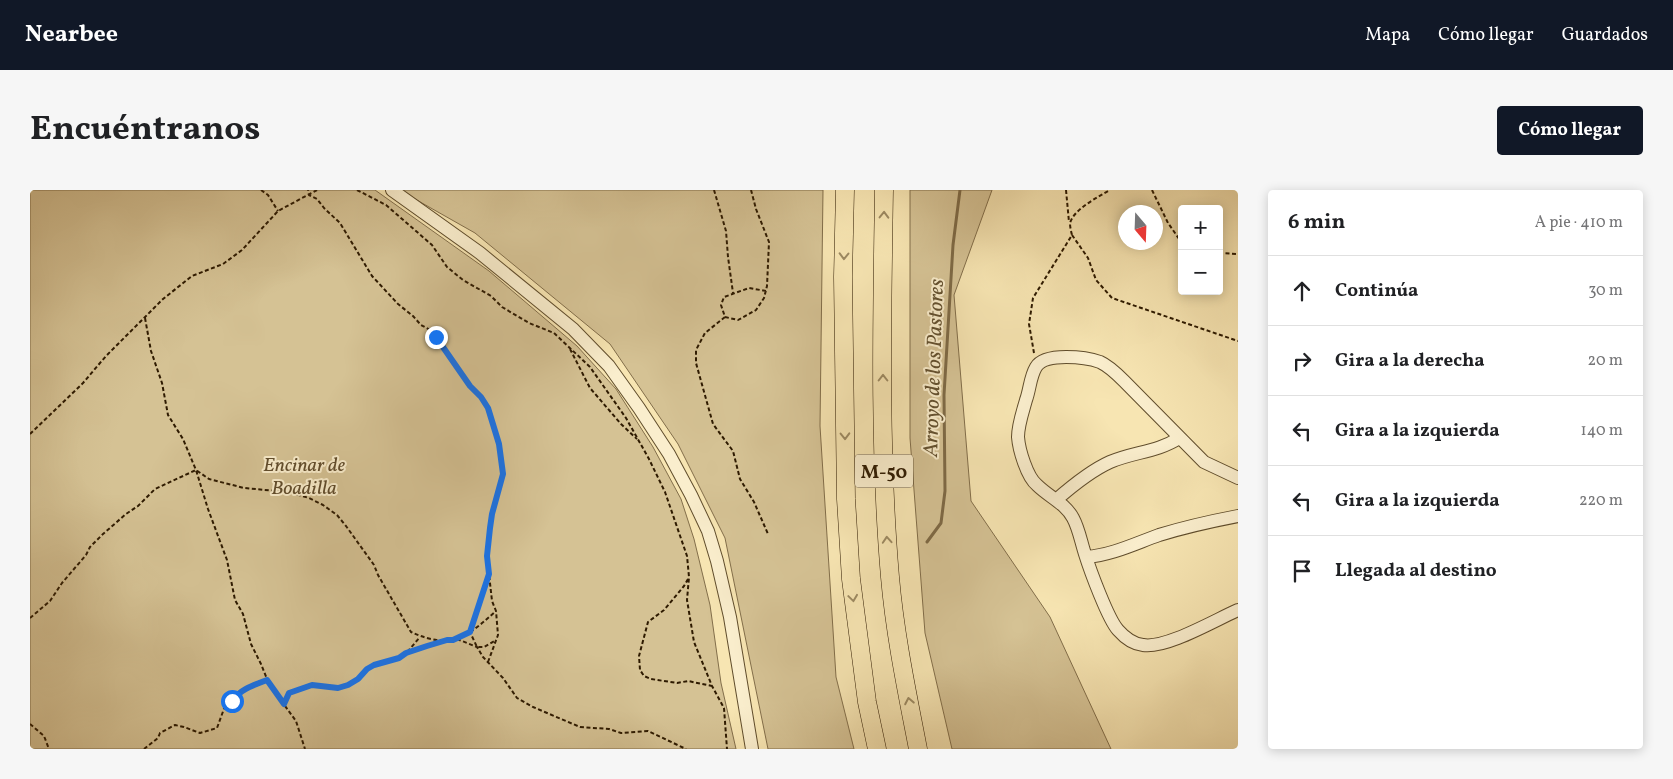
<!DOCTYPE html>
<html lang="es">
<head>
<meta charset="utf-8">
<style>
	body { margin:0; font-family:Vollkorn,serif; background:#f6f6f6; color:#202124 }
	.controls { position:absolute; right:15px; top:15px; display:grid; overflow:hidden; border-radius:5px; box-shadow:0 2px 12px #0003 }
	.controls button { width:45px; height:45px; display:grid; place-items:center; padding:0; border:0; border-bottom:1px solid #e0e0e0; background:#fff; color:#202124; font:25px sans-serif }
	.compass { position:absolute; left:1088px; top:15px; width:45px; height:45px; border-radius:50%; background:#fff; box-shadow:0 2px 12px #0003; rotate:161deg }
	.stop { position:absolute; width:15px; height:15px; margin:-11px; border:4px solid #1a73e8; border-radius:50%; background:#fff }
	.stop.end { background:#1a73e8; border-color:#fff; box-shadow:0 1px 5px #0008 }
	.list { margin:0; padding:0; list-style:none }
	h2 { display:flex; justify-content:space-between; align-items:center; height:65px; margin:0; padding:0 20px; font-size:21px }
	h2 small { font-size:16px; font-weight:400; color:#757577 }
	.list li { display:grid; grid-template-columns:32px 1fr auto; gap:15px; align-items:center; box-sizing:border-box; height:70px; padding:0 20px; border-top:1px solid #e0e0e0 }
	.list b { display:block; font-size:19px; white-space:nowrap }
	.list em { font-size:16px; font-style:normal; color:#757577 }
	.icon { flex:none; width:28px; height:28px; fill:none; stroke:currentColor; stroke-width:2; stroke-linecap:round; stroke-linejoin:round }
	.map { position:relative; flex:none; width:1208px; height:559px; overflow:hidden; border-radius:5px }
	header { display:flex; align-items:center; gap:30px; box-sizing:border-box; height:70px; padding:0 25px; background:#111827; color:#fff }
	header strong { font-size:24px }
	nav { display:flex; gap:28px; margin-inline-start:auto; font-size:18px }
	.intro { display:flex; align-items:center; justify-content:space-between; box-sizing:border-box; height:120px; padding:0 30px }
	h1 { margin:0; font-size:35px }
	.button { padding:12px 22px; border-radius:5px; background:#111827; color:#fff; font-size:18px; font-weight:700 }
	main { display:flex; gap:30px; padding:0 30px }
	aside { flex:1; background:#fff; border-radius:5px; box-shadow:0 2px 12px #0003 }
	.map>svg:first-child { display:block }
	.green { fill:#d5c294; stroke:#826e4a }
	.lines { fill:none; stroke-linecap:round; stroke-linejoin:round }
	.stream { stroke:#7e6a46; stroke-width:3 }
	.minor-casing { stroke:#604d2c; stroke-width:14 }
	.highway-casing { stroke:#2e1a00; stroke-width:19 }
	.path { stroke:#2e1a00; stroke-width:2; stroke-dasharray:4 2.5; stroke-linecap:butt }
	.minor { stroke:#faeecd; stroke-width:12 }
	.highway { stroke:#f7e5b2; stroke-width:18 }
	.oneway { stroke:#9d8a62 }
	.route { stroke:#1a73e8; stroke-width:6 }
	.labels { text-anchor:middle; stroke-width:4; stroke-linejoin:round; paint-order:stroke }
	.shield { fill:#faeecd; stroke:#6b5a3e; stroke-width:1 }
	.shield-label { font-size:19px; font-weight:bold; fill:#2e1a00 }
	.park-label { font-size:20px; font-style:italic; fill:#604c2c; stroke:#faeecd }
	.water-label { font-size:21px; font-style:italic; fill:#63502f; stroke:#faeecd }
</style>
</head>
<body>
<header>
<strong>Nearbee</strong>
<nav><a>Mapa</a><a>Cómo llegar</a><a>Guardados</a></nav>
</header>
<div class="intro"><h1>Encuéntranos</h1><a class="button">Cómo llegar</a></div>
<main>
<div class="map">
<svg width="1208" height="559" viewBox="0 0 1208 559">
	<rect width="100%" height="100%" fill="#f7e5b2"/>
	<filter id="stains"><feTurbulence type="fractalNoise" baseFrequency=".004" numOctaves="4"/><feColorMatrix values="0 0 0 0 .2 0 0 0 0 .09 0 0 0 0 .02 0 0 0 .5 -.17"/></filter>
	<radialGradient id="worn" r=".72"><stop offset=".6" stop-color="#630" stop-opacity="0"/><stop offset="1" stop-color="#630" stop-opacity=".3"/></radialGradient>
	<!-- green -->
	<path class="green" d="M0 0H345L459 81 547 156 586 199 623 257 651 309 664 349 680 415 691 493 706 559H0Z
		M369 0H793L790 236 806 487 824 559H738L695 348 648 254 580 154 445 43Z
		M880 0H962L924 105 941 311 1020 427 1081 559H922L895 443 880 248Z"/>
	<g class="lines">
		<!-- stream -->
		<path class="stream" d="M897 352 911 333 915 301 914 205 923 55 930 0"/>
		<!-- minor casing -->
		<g class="minor-casing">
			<path id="minor" d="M362 0 450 63 543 139 579 176 609 218 639 264 661 305 678 341 687 371 700 427 722 559
				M1208 288 1174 272 1094 191C1087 184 1079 176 1070 172 1056 167 1015 162 1006 177 1000 187 1000 199 996 210 993 221 988 235 988 247 989 260 997 287 1007 295 1019 307 1035 313 1043 328 1049 339 1051 352 1055 364 1060 380 1078 429 1088 440 1095 448 1103 454 1113 455 1136 459 1185 430 1208 420
				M1026 310C1042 296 1060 281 1080 272 1103 262 1128 262 1149 248
				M1056 367C1082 365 1104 354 1129 345 1155 337 1182 331 1208 326"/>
		</g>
		<!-- highway casing -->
		<g class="highway-casing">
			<path id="highway" d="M815 0 813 87 816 309 821 389 837 512 847 559
				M854 0C852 128 849 259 860 387 865 445 877 502 888 559"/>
		</g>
		<!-- path -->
		<path class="path" d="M231 0 238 5 248 21
			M327 0 356 15 402 55 417 77 433 90 461 106 472 117 499 133 524 143 560 177 596 228 619 269 635 302 657 366 659 387 657 410 664 452 682 496 694 518 697 559
			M684 0 696 41 698 67 703 103
			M721 0 726 19 739 52 737 96 734 108 726 120 708 130 695 127 691 115 694 107 719 98 736 101
			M1036 0 1039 32
			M1122 0 1138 33 1152 53
			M1042 45 1058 68 1066 90 1082 108 1208 151
			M1189 63 1208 64
			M695 127 675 143 666 160V173L683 234 703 261 710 289 724 312 738 344
			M115 128 121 161 132 193 138 225 153 249 166 280 178 319 197 370 205 410 213 424 221 454 231 474 239 494 266 531 275 559
			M540 159 560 198 591 234 607 249
			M1004 163 999 134 1003 108 1042 45C1041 41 1040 37 1040 33 1044 19 1068 7 1080 0
			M0 244 53 193 76 166 133 109 162 86 193 74 212 60 248 21 287 0
			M459 385 440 442 447 457H454L466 450
			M658 389 654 396 634 420 618 432 609 466 610 480 614 486 621 489 647 493 658 491 682 496
			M0 428 20 411 32 393 56 365 60 357 73 344 96 324 108 316 125 299 166 280 179 289 214 298 258 302 279 308 293 315 307 325 316 336 344 375 348 385 381 442C391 447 411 453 423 450 436 448 456 430 466 421L462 411 457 366 462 324 473 284 469 254 458 218 451 207 440 196 400 140 391 135 383 126 368 114 342 86 310 33 294 18 287 9 279 5 278 0
			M427 449 447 457 453 467 473 488 487 508 503 517 550 537 579 539 591 543 618 541 656 559
			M379 462 415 451
			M458 472 468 445 466 421
			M253 514 259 503 282 495 308 498 318 495 328 489 337 479 344 475 369 468 379 460 390 447
			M0 534 14 546 19 559
			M114 559 128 548 130 543 145 535 154 537 170 543 187 538 195 516 205 506 220 497 236 491"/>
		<!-- minor -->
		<use href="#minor" class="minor"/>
		<!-- highway -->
		<use href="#highway" class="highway"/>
	</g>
	<!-- one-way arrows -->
	<defs><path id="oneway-chevron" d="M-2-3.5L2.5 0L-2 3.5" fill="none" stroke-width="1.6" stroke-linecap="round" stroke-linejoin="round" transform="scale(1.25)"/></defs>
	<g class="oneway">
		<use href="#oneway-chevron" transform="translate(854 25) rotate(-89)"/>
		<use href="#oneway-chevron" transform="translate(814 66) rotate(91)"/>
		<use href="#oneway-chevron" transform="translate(853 188) rotate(-90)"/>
		<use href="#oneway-chevron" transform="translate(815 246) rotate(89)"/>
		<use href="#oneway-chevron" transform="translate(857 350) rotate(-94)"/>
		<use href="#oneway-chevron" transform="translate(823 408) rotate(82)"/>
		<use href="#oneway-chevron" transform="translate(879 511) rotate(-101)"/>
	</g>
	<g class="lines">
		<!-- route -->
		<path class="route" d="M202 511C210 499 224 495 237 490L254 514 259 503 282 495 308 498 318 495 328 489 337 479 344 475 369 468 376 463 397 456 417 450H423L440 442 459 384 457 366 460 338 462 324 473 284 469 254 458 218 451 207 440 196 406 147"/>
	</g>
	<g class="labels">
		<!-- shield labels -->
		<rect class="shield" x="825" y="264.5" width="58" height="33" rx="4"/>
		<g class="shield-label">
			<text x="854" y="288">M-50</text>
		</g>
		<!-- park labels -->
		<g class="park-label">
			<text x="274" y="281">Encinar de<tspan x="274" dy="23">Boadilla</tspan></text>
		</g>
		<!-- water labels -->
		<g class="water-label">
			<text transform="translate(903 178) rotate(-88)" y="7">Arroyo de los Pastores</text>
		</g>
	</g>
	<rect width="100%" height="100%" filter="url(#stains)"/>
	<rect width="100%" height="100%" fill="url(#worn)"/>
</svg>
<div class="controls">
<button>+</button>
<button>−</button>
</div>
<svg class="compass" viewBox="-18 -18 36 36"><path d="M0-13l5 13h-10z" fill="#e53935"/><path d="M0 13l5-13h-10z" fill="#757577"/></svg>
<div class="stop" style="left:202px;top:511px"></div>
<div class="stop end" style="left:406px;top:147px"></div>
</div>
<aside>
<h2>6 min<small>A pie · 410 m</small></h2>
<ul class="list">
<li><svg class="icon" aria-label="ahead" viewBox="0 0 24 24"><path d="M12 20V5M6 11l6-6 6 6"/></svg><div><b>Continúa</b></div><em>30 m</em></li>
<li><svg class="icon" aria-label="right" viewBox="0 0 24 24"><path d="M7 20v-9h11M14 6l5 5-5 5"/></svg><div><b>Gira a la derecha</b></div><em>20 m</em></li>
<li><svg class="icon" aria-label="left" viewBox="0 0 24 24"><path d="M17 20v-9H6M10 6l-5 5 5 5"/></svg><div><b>Gira a la izquierda</b></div><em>140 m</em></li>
<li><svg class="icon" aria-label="left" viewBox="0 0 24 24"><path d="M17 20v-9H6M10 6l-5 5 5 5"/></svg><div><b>Gira a la izquierda</b></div><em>220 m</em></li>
<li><svg class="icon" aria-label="arrive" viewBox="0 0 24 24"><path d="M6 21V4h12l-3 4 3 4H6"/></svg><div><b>Llegada al destino</b></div></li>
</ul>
</aside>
</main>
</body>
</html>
